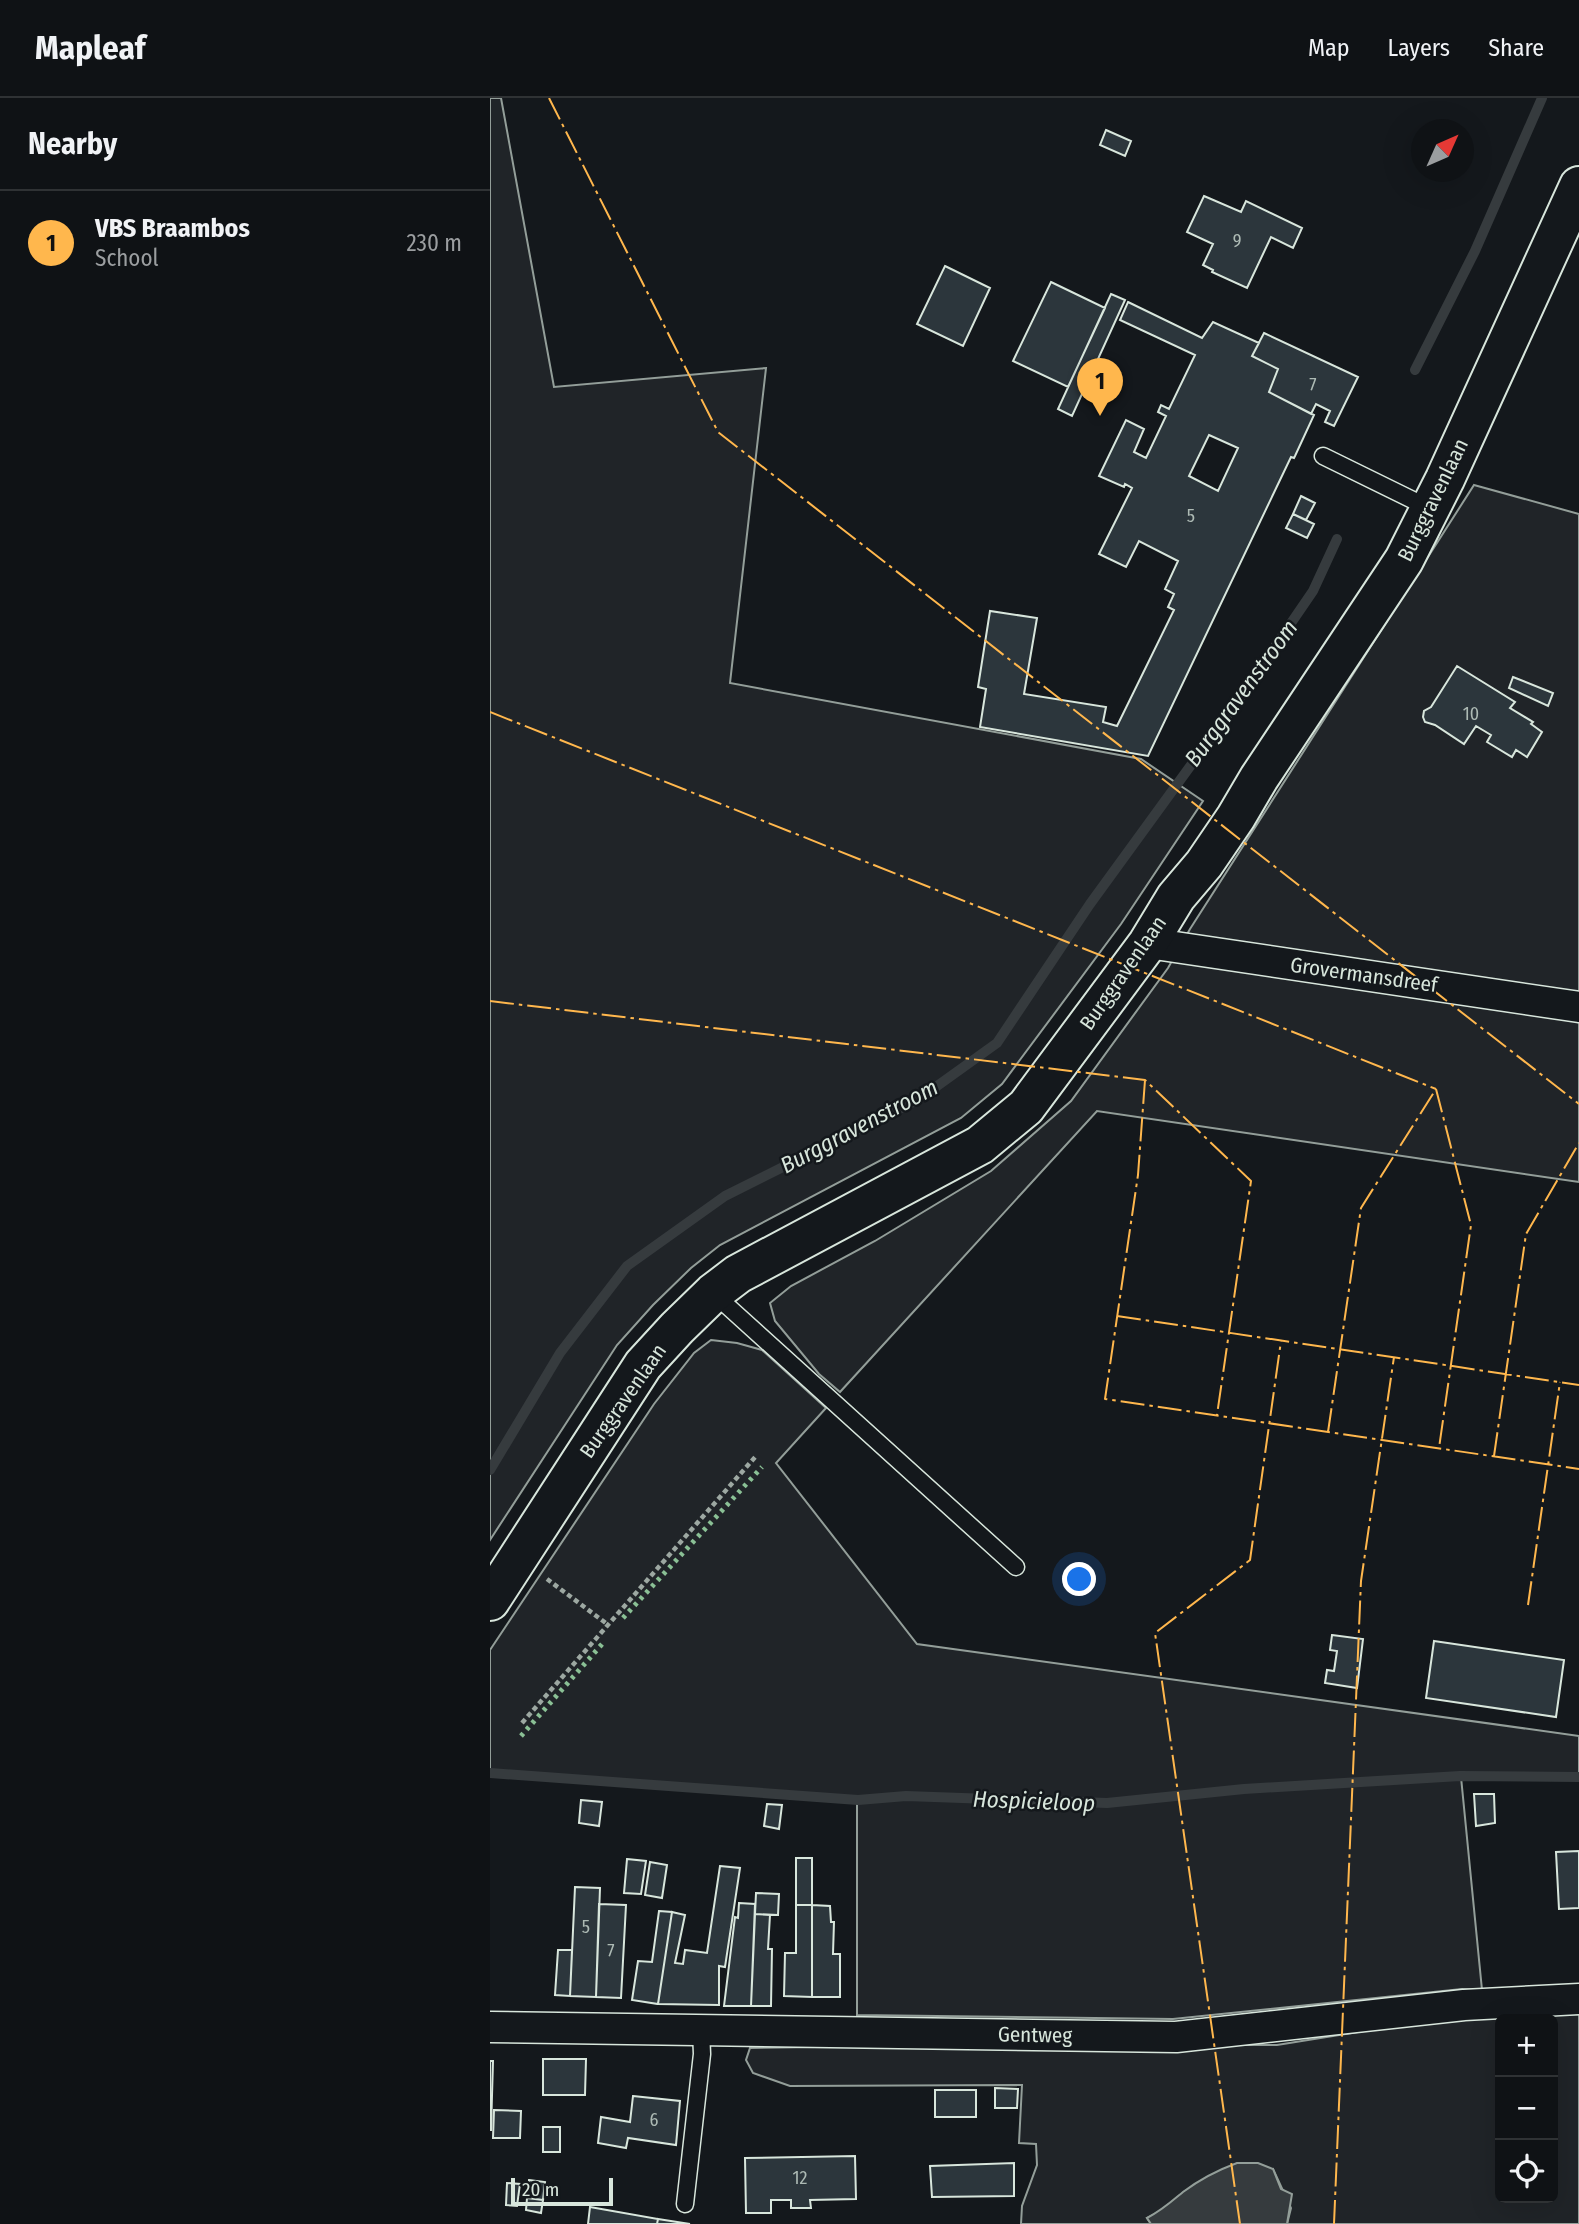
<!DOCTYPE html>
<html lang="en">
<head>
<meta charset="utf-8">
<style>
	body { margin:0; font-family:"Fira Sans Condensed",sans-serif; background:#1d2022; color:#f1f3f6 }
	.controls { position:absolute; right:21px; bottom:21px; display:grid; overflow:hidden; border-radius:10px; box-shadow:0 7px 28px #0002 }
	.controls button { width:63px; height:63px; display:grid; place-items:center; padding:0; border:0; border-bottom:2px solid #2f3234; background:#0f1215; color:#f1f3f6; font:35px sans-serif }
	.compass { position:absolute; left:921px; top:21px; width:63px; height:63px; border-radius:50%; background:#0f1215; box-shadow:0 7px 28px #0002; rotate:45deg }
	.scale { position:absolute; left:21px; bottom:18px; width:102px; box-sizing:border-box; padding-left:7px; border:4px solid #d8e6dc; border-top:0; font-size:19px; line-height:24px; white-space:nowrap; color:#d8e6dc; -webkit-text-stroke:5px #14181c; paint-order:stroke }
	.you { position:absolute; left:590px; top:1482px; width:24px; height:24px; margin:-18px; border:5px solid #fff; border-radius:50%; background:#1a73e8; box-shadow:0 0 0 10px #1a73e833 }
	.badge { display:grid; place-items:center; width:46px; height:46px; border-radius:50%; background:#ffb74d; color:#111; font-size:23px; font-weight:700 }
	.pin { position:absolute; translate:-50% -58px; filter:drop-shadow(0 2px 4px #0008) }
	.pin::after { content:''; position:absolute; top:37px; width:24px; height:21px; background:inherit; clip-path:polygon(0 0,100% 0,50% 100%) }
	.list { margin:0; padding:0; list-style:none }
	h2 { display:flex; justify-content:space-between; align-items:center; height:91px; margin:0; padding:0 28px; font-size:30px }
	h2 small { font-size:23px; font-weight:400; color:#9b9ea0 }
	.list li { display:grid; grid-template-columns:46px 1fr auto; gap:21px; align-items:center; box-sizing:border-box; height:105px; padding:0 28px; border-top:2px solid #2f3234 }
	.list b { display:block; font-size:26px; white-space:nowrap }
	.list p { margin:0; font-size:23px; white-space:nowrap; color:#9b9ea0 }
	.list em { font-size:23px; font-style:normal; color:#9b9ea0 }
	.icon { flex:none; width:38px; height:38px; fill:none; stroke:currentColor; stroke-width:2; stroke-linecap:round; stroke-linejoin:round }
	.map { position:relative; flex:none; width:1089px; height:2126px; overflow:hidden }
	header { display:flex; align-items:center; gap:42px; box-sizing:border-box; height:98px; padding:0 35px; background:#0f1215; border-bottom:2px solid #2f3234 }
	header strong { font-size:33px }
	nav { display:flex; gap:38px; margin-inline-start:auto; font-size:24px }
	main { display:flex }
	aside { flex:1; background:#0f1215 }
	.map>svg:first-child { display:block }
	.green { fill:#202428; stroke:#939e99; stroke-width:2; fill-rule:evenodd }
	.water { fill:#363b3e; stroke:#939e99; stroke-width:2 }
	.lines { fill:none; stroke-linecap:round; stroke-linejoin:round }
	.stream { stroke:#363b3e; stroke-width:10 }
	.building { fill:#2c363c; stroke:#d8e6dc; stroke-width:2; fill-rule:evenodd }
	.lane-casing { stroke:#d8e6dc; stroke-width:19 }
	.street-casing { stroke:#d8e6dc; stroke-width:33 }
	.secondary-casing { stroke:#d8e6dc; stroke-width:42 }
	.path { stroke:#9da8a2; stroke-width:4.5; stroke-dasharray:5 3.5; stroke-linecap:butt }
	.lane { stroke:#14181c; stroke-width:16 }
	.street { stroke:#14181c; stroke-width:30 }
	.secondary { stroke:#14181c; stroke-width:38 }
	.hedge { stroke:#8ac095; stroke-width:5; stroke-dasharray:3.5 5; stroke-linecap:butt }
	.power { stroke:#ffb74d; stroke-width:2; stroke-dasharray:24 5 3.5 5; stroke-linecap:butt }
	.labels { text-anchor:middle; stroke-width:5; stroke-linejoin:round; paint-order:stroke }
	.number-label { font-size:18px; fill:#adbab4 }
	.street-label { font-size:21px; fill:#d8e6dc; stroke:#14181c }
	.water-label { font-size:23px; font-style:italic; fill:#d8e6dc; stroke:#14181c }
</style>
</head>
<body>
<header>
<strong>Mapleaf</strong>
<nav><a>Map</a><a>Layers</a><a>Share</a></nav>
</header>
<main>
<aside>
<h2>Nearby<small></small></h2>
<ul class="list">
<li><span class="badge">1</span><div><b>VBS Braambos</b><p>School</p></div><em>230 m</em></li>
</ul>
</aside>
<div class="map">
<svg width="1089" height="2126" viewBox="0 0 1089 2126">
	<rect width="100%" height="100%" fill="#14181c"/>
	<!-- green -->
	<path class="green" d="M0 0H11L64 289 276 270 240 585 651 661 713 703 631 826 512 986 471 1020 230 1147 201 1170 163 1207 127 1247 0 1442Z
		M984 387 1089 416V1084L607 1013 350 1294 329 1276 285 1223 280 1205 301 1188 385 1143 501 1073 581 1003 678 870 700 831Z
		M221 1242 247 1245 272 1252 336 1310 286 1365 427 1546 1089 1638V1679H971L992 1892 972 1891 683 1921 367 1917V1702L0 1675V1552L164 1306 204 1255Z
		M1089 1916V2126H797L801 2110 783 2071 695 2093 674 2111 657 2120 661 2126H531L532 2108 547 2067 546 2046 529 2045 532 1987 300 1988 263 1975 256 1962 260 1950 468 1947H787L924 1925 1004 1918ZM1010 1921H1063V2100H1010Z"/>
	<!-- water -->
	<path class="water" d="M747 2065H768L783 2071 791 2091 802 2096 797 2126H661L657 2120C671 2113 681 2104 693 2094 709 2082 728 2072 747 2065Z"/>
	<g class="lines">
		<!-- stream -->
		<path class="stream" d="M925 272 985 153 1052 0
			M0 1372 70 1255 137 1168 235 1098 429 1001 507 945 600 806 752 597 823 493 847 441
			M0 1675 368 1702 416 1698 617 1705 754 1691 970 1678 1089 1679"/>
	</g>
	<!-- building -->
	<path class="building" d="M616 32 641 43 635 58 610 47Z
		M714 98 751 114 756 103 812 130 803 150 781 139 757 190 722 174 723 172 713 167 723 146 697 134Z
		M455 168 500 190 473 248 427 226Z
		M561 184 615 210 578 289 523 263Z
		M621 196 635 202 582 318 568 311Z
		M638 204 712 240 723 224 769 245 762 258 788 271 779 294 824 317 805 358 804 360 801 359 658 658 490 629 496 591 488 589 500 513 547 520 534 596 616 609 613 624 627 628 684 512 678 509 684 496 675 491 688 463 649 443 636 469 609 456 642 390 635 386 634 389 609 378 636 322 654 331 644 354 656 360 676 318 668 314 671 307 679 311 705 257 630 222ZM719 337 748 350 728 393 699 378Z
		M774 235 868 279 844 328 835 324 840 313 826 306 821 316 779 294 788 271 762 258Z
		M811 398 825 405 816 422 803 416Z
		M803 416 824 426 817 440 796 430Z
		M967 568 1025 604 1020 610 1043 624 1041 626 1052 634 1037 659 1026 652 1022 659 997 644 1001 637 986 628 974 646 945 627 935 624 933 619 934 613 941 609Z
		M1023 579 1063 595 1058 608 1019 590Z
		M842 1537 873 1541 867 1590 835 1585 837 1572 844 1573 847 1553 840 1552Z
		M944 1543 1074 1562 1066 1619 936 1600Z
		M984 1696H1004L1005 1725 986 1728Z
		M91 1702 112 1704 109 1728 89 1725Z
		M277 1706 292 1707 289 1731 274 1728Z
		M1089 1753V1810L1069 1811 1066 1754Z
		M306 1760H322V1807H306Z
		M137 1761 156 1763 151 1796 134 1795Z
		M160 1764 177 1767 172 1800 155 1797Z
		M230 1768 250 1770 235 1869 229 1868V1907L168 1906 182 1814 195 1817 185 1865 193 1866 195 1852 217 1855Z
		M85 1789 110 1790 106 1899 80 1898Z
		M266 1795 289 1796 288 1817 265 1816Z
		M249 1805 265 1806 261 1908H234L245 1819 248 1820Z
		M109 1806 136 1807 131 1900 106 1899Z
		M306 1807H322V1899L294 1898 295 1855H306Z
		M322 1807 340 1808 341 1824H344L343 1856H350V1899H322Z
		M169 1813 182 1814 168 1906 142 1902 148 1863 162 1864Z
		M265 1816 280 1817 278 1851H282L281 1908H261Z
		M68 1852H82L80 1898 65 1897Z
		M53 1961H96L95 1997H53Z
		M0 1963H3L1 2032H0Z
		M505 1990 528 1991 527 2010H505Z
		M445 1992H486V2019H445Z
		M143 1998 190 2003 186 2047 138 2040 136 2050 108 2045 111 2019 140 2024Z
		M4 2012 31 2013 30 2040H3Z
		M53 2029H70V2054H53Z
		M365 2058 366 2101 320 2102 321 2110H301V2102H281V2115H256L255 2060Z
		M524 2065V2098L442 2099 440 2068Z
		M39 2082 55 2084 53 2102 37 2100Z
		M17 2085 30 2086 27 2108 16 2107Z
		M37 2100 53 2102 51 2115 36 2112Z
		M100 2109 168 2121 167 2126H98Z
		M168 2121 200 2126H167Z"/>
	<g class="lines">
		<!-- lane casing -->
		<g class="lane-casing">
			<path id="lane" d="M833 358 941 411
				M223 1195 526 1469
				M195 2106 212 1956 211 1933"/>
		</g>
		<!-- street casing -->
		<g class="street-casing">
			<path id="street" d="M658 845 1089 909
				M0 1929 686 1939 974 1907 1089 1901"/>
		</g>
		<!-- secondary casing -->
		<g class="secondary-casing">
			<path id="secondary" d="M0 1503 153 1267 187 1230 223 1195 248 1176 490 1047 536 1009 658 845 686 799 714 766 746 719 769 680 914 462 955 381 1089 88"/>
		</g>
		<!-- path -->
		<path class="path" d="M57 1481 117 1526
			M32 1625 266 1358"/>
		<!-- lane -->
		<use href="#lane" class="lane"/>
		<!-- street -->
		<use href="#street" class="street"/>
		<!-- secondary -->
		<use href="#secondary" class="secondary"/>
		<!-- hedge -->
		<path class="hedge" d="M133 1520 272 1369
			M31 1638 113 1545"/>
		<!-- power -->
		<path class="power" d="M59 0 228 334 1089 1006
			M0 614 946 991
			M0 903 655 982 761 1083 727 1317
			M655 982 648 1077 615 1301 1089 1371
			M946 991 981 1127 949 1350
			M627 1218 1089 1287
			M838 1334 871 1110 946 991
			M1004 1358 1036 1136 1089 1045
			M1038 1507 1070 1284
			M750 2126 665 1535 760 1462 791 1243
			M844 2126 871 1483 904 1259"/>
	</g>
	<g class="labels">
		<!-- number labels -->
		<g class="number-label">
			<text x="747" y="149">9</text>
			<text x="823" y="293">7</text>
			<text x="701" y="424">5</text>
			<text x="981" y="622">10</text>
			<text x="96" y="1835">5</text>
			<text x="121" y="1859">7</text>
			<text x="164" y="2028">6</text>
			<text x="310" y="2086">12</text>
		</g>
		<!-- street labels -->
		<g class="street-label">
			<text transform="translate(943 402) rotate(-64)" y="7">Burggravenlaan</text>
			<text transform="translate(633 875) rotate(-55)" y="7">Burggravenlaan</text>
			<text transform="translate(874 877) rotate(8)" y="7">Grovermansdreef</text>
			<text transform="translate(133 1303) rotate(-55)" y="7">Burggravenlaan</text>
			<text transform="translate(545 1937) rotate(1)" y="7">Gentweg</text>
		</g>
		<!-- water labels -->
		<g class="water-label">
			<text transform="translate(751 595) rotate(-54)" y="8">Burggravenstroom</text>
			<text transform="translate(369 1028) rotate(-28)" y="8">Burggravenstroom</text>
			<text transform="translate(544 1703) rotate(2)" y="8">Hospicieloop</text>
		</g>
	</g>
</svg>
<div class="controls">
<button>+</button>
<button>−</button>
<button><svg class="icon" aria-label="locate" viewBox="0 0 24 24"><circle cx="12" cy="12" r="6"/><path d="M12 2v4M12 18v4M2 12h4M18 12h4"/></svg></button>
</div>
<svg class="compass" viewBox="-18 -18 36 36"><path d="M0-13l5 13h-10z" fill="#e53935"/><path d="M0 13l5-13h-10z" fill="#9b9ea0"/></svg>
<div class="scale">20 m</div>
<div class="you"></div>
<div class="pin badge" style="left:610px;top:318px">1</div>
</div>
</main>
</body>
</html>
